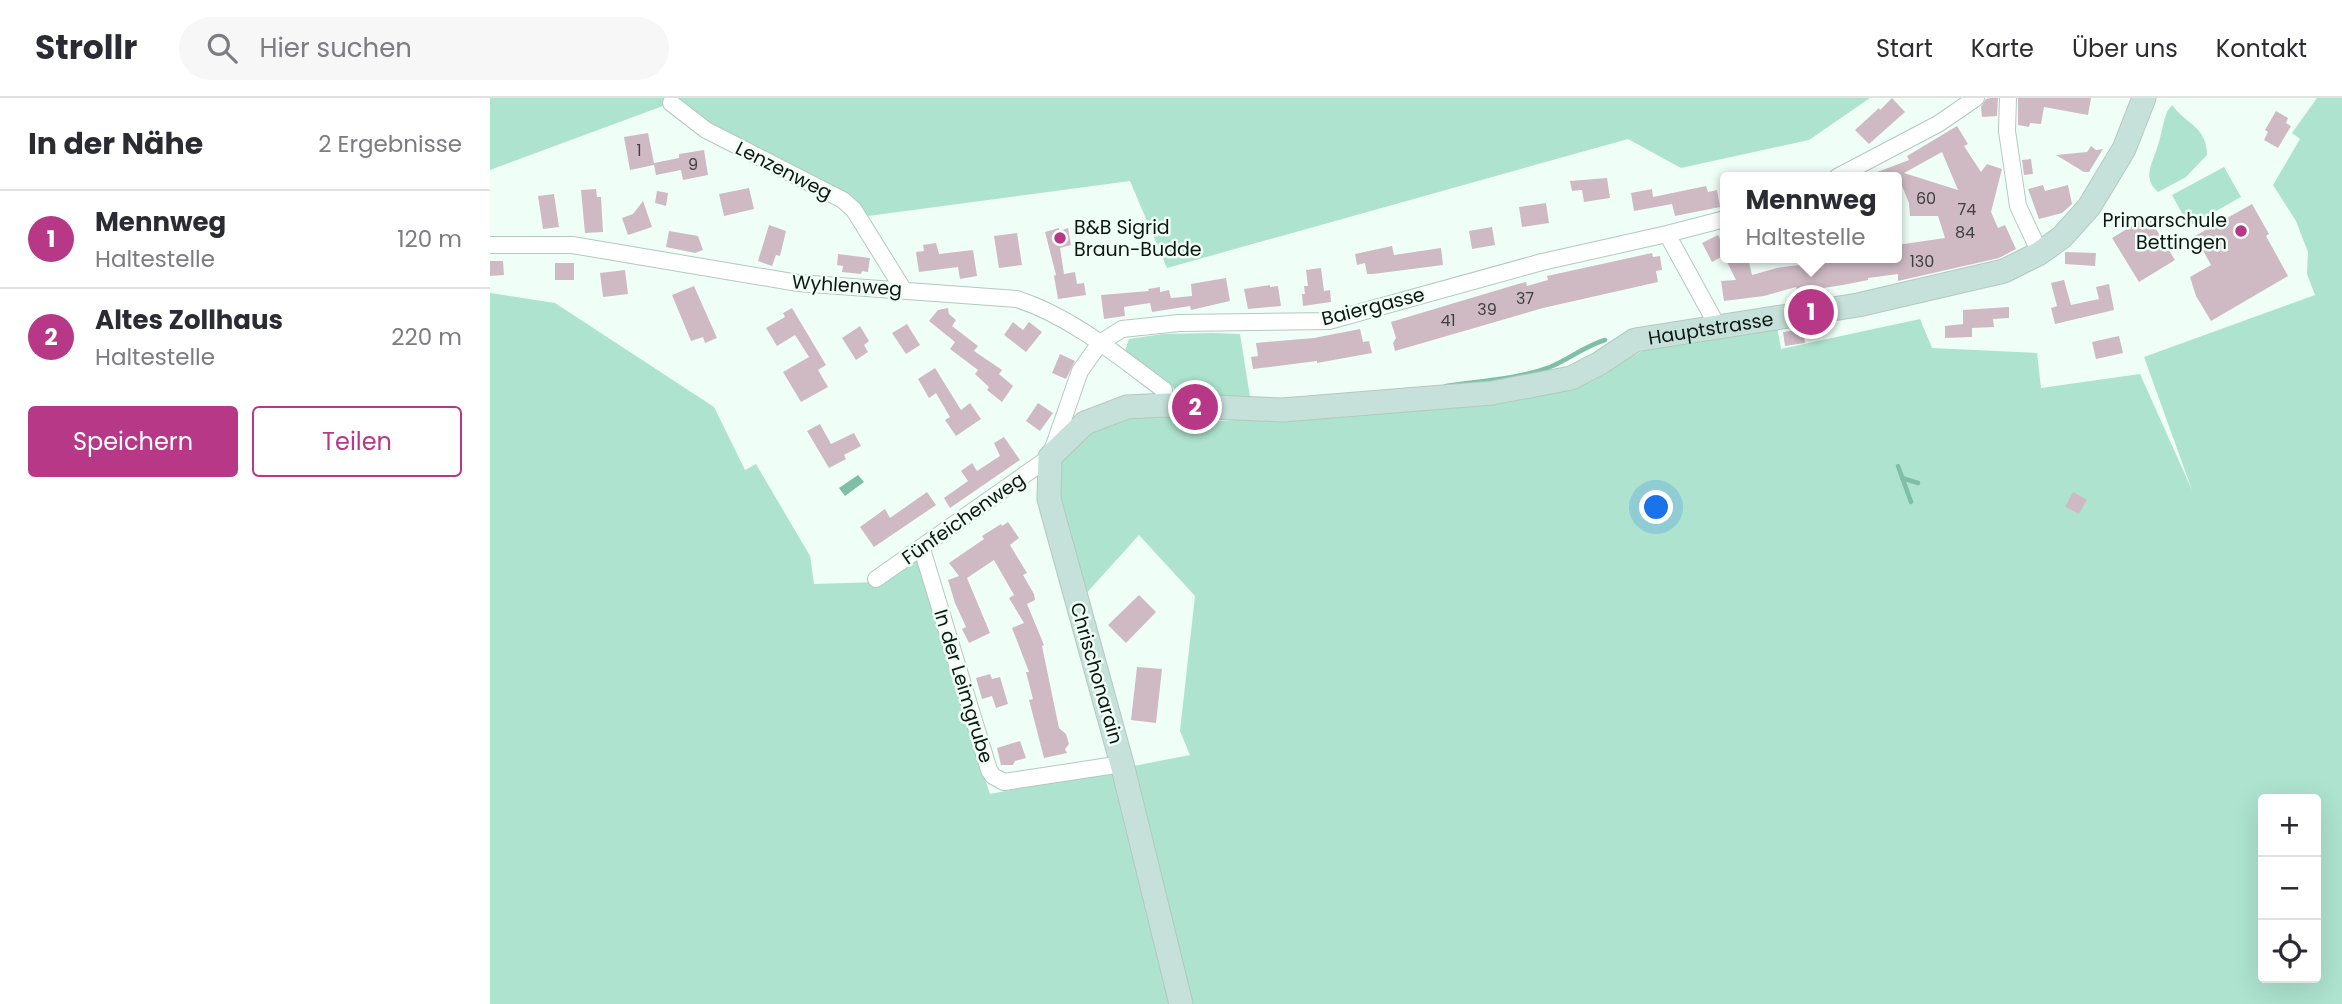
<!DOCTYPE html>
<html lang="de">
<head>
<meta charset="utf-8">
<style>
	body { margin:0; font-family:Poppins,sans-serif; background:#f7f7f7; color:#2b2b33 }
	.controls { position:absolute; right:21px; bottom:21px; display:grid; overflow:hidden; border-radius:7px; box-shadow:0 7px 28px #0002 }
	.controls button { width:63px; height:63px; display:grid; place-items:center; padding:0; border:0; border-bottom:2px solid #e1e1e2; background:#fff; color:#2b2b33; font:35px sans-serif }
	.you { position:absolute; left:1167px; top:410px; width:24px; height:24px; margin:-18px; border:5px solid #fff; border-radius:50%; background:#1a73e8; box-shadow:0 0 0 10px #1a73e833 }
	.badge { display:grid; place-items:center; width:46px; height:46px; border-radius:50%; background:#b63886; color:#fff; font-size:23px; font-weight:700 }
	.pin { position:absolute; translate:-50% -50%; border:4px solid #fff; box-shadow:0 2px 7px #0006 }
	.popup { position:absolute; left:1230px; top:74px; width:182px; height:91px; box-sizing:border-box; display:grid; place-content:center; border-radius:7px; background:#fff; filter:drop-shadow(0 2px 5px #0005); font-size:23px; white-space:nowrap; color:#7c7c81 }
	.popup b { font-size:26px; color:#2b2b33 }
	.popup::after { content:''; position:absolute; left:50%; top:100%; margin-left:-14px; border:14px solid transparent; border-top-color:#fff }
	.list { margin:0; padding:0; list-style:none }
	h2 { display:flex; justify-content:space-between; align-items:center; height:91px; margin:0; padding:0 28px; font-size:30px }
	h2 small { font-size:23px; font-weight:400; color:#7c7c81 }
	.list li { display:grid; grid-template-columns:46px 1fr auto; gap:21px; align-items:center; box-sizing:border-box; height:98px; padding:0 28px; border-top:2px solid #e1e1e2 }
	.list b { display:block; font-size:26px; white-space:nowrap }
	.list p { margin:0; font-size:23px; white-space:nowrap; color:#7c7c81 }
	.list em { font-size:23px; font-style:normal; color:#7c7c81 }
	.actions { display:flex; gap:14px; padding:21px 28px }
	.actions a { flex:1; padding:16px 0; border:2px solid #b63886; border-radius:7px; text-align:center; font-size:24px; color:#b63886 }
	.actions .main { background:#b63886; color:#fff }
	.icon { flex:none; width:38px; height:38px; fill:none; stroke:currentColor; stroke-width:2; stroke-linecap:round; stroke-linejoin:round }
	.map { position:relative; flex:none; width:1852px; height:906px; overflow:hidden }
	header { display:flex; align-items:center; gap:42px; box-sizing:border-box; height:98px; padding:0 35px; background:#fff; border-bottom:2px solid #e1e1e2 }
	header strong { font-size:33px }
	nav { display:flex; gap:38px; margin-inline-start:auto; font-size:24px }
	.search { width:490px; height:63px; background:#f7f7f7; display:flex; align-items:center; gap:18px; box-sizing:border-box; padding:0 24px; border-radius:38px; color:#7c7c81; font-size:26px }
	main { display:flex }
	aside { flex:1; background:#fff }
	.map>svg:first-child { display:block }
	.green { fill:#ade3cf; fill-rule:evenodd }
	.water { fill:#80bea8 }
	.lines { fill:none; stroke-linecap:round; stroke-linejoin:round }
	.stream { stroke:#80bea8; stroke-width:4.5 }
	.building { fill:#cfbac4; fill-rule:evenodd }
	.street-casing { stroke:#b2c9c0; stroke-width:18 }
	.secondary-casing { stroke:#b2c9c0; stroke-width:25 }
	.street { stroke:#fff; stroke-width:16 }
	.secondary { stroke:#c6e1d9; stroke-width:23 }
	.poi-dot { fill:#b63886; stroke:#f0fef8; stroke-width:2.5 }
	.labels { text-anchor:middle; stroke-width:5; stroke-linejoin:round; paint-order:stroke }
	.number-label { font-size:16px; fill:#3e3f3f }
	.street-label { font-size:19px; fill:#0e1613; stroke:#f0fef8 }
	.poi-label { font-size:19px; fill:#0e1613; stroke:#f0fef8; text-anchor:end }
</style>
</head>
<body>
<header>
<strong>Strollr</strong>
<div class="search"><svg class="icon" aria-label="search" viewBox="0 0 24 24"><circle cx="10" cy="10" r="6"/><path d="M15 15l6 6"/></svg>Hier suchen</div>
<nav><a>Start</a><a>Karte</a><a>Über uns</a><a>Kontakt</a></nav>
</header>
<main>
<aside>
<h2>In der Nähe<small>2 Ergebnisse</small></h2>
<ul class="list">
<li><span class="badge">1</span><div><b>Mennweg</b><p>Haltestelle</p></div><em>120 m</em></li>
<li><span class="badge">2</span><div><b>Altes Zollhaus</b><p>Haltestelle</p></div><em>220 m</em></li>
</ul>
<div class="actions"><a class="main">Speichern</a><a>Teilen</a></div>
</aside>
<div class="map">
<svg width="1852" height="906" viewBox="0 0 1852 906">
	<rect width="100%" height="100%" fill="#f0fef8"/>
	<!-- green -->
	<path class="green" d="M0 0H1380L1319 42 1191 70 1138 41 677 170 640 83 378 118 181 5 0 72Z
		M1827 0H1852V906H0V195L65 205 224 309 255 372 266 366 320 458 324 486 390 484 429 460 462 582 500 696 700 657 690 633 705 498 649 437 593 499 567 397 572 359 602 331 640 317H689V325L835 317 923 310 1085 291 1163 247 1287 228 1291 251 1430 221 1442 250 1547 255 1551 290 1650 276 1702 392 1654 259 1825 197 1817 176 1818 154 1806 123 1783 87 1810 41 1802 35ZM1773 701H1826V880H1773Z
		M1682 7C1697 27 1717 29 1717 57L1696 79 1668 94C1653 81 1661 68 1666 53 1671 40 1672 27 1677 14Z
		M1734 69 1751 99 1699 128 1682 97Z
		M722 235 750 236 760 299 690 295 635 253 639 241 673 236Z"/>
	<!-- water -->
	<path class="water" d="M368 377 374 384 355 398 349 390Z"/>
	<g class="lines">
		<!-- stream -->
		<path class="stream" d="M956 288C989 283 1028 281 1060 269 1079 261 1095 248 1115 242
			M1408 368 1421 404
			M1412 380 1428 385"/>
	</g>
	<!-- building -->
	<path class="building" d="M1402 0 1415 14 1379 46 1365 32 1389 10 1390 12Z
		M1501 0H1508L1507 18 1492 19 1491 9 1496 1Z
		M1528 0H1601L1598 17 1554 9 1551 26 1540 25 1539 29 1528 27Z
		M1786 13 1798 20 1796 25 1801 28 1788 50 1774 42 1778 34 1775 32Z
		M1467 28 1478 46 1474 48 1491 74 1497 66 1512 71 1501 114 1508 130 1515 127 1526 151 1509 160 1408 183V176L1378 180V182L1353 187 1307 194 1306 189 1274 198 1234 203 1231 183 1246 182 1235 160H1258L1262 177 1287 170 1349 162V160H1407V147L1455 140 1448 118H1420L1419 105 1408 78H1377L1419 62 1417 58ZM1452 54 1468 92 1414 75 1423 70Z
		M158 35 164 65 189 60V56L214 52 218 77 193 82 191 72 166 77 164 67 140 72 134 39Z
		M1601 48 1606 52 1613 51 1599 74H1594L1566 57 1597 54Z
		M1541 61 1543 76 1534 77 1532 62Z
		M1117 80 1120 100 1094 104 1092 92 1082 93 1080 83Z
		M1553 87 1555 93 1578 87 1582 106 1572 115 1549 121 1538 91Z
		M1216 88 1218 94 1227 92 1230 109 1185 118 1182 106 1144 113 1141 95 1162 91 1163 99Z
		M259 90 264 111 234 118 229 96Z
		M106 91 107 99H111L113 134 95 135 91 92Z
		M167 93 178 95 176 108 165 105Z
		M64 96 69 129 53 131 48 98Z
		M153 103 162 129 138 137 132 120 143 116Z
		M1056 105 1059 125 1032 129 1029 109Z
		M1762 106 1779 136 1776 138 1798 178 1721 223 1706 198 1700 179 1721 167 1705 138Z
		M1658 118 1685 162 1649 184 1622 140Z
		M279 127 296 133 290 158 286 157 282 168 268 163Z
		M1002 129 1005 147 982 151 979 133Z
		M569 130V133L578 130 581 147 570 150 574 176 585 174 587 186 594 185 596 197 568 201 564 178 566 177 555 134Z
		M179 133 208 138 213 152 205 155 176 149Z
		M527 135 532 167 509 170 504 138Z
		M1228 137 1235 151V157L1222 164 1212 145Z
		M446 145 449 156 483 152 487 178 470 181 468 169 429 174 426 154 434 153 433 147Z
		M902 148 904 157 951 150 953 167 883 176H877L875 165 867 167 865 156Z
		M1575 154 1606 155 1605 168 1575 166Z
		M1162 155 1163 159 1170 158 1172 172 1166 173 1168 184 1053 210 905 253 903 245 906 240 901 224 1028 186 1036 184 1037 188 1058 182 1057 178Z
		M348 156 380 160 378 174 372 173 371 176 352 174 353 168 347 167Z
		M0 163H13L14 177 0 178Z
		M65 165H84V182H65Z
		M831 170 834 193 840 192 841 204 813 208 812 196H815L814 188H818L816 172Z
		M135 172 138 196 113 199 110 175Z
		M736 180 740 203 701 212 700 208 662 214 660 205 634 209 635 218 614 221 611 197 659 193 658 191 670 189V194L679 192 681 200 702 198 701 186Z
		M1574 182 1581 207 1609 201 1606 189 1619 186 1624 212 1565 226 1561 210 1567 208 1561 185Z
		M780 187V189L788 188 791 208 758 211 754 191Z
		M204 188 227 240 215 245 213 239 201 243 182 197Z
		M1519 209V220L1503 221 1504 229 1482 230V239L1455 240V228L1473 226V212Z
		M302 210 336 267 328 272 338 289 311 304 293 274 319 259 305 237 287 248 276 230 295 219 293 215Z
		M458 210 459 216 466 222 462 228 488 248 484 253 512 272 509 276 523 288 512 304 497 292 499 289 485 276 488 272 460 251 465 244 439 223 448 212Z
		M523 224 533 232 539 224 552 234 536 254 514 237Z
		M417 226 430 247 416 256 402 235Z
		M370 228 379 243 374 247 378 254 366 262 352 240Z
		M870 231 873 244 879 243 882 255 827 265V263L763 271 761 259 768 258 766 245 824 240Z
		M1313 231 1315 245 1295 248 1293 234Z
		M1629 238 1633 255 1606 261 1602 244Z
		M570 256 585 263 576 281 562 275Z
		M445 270 471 312 480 305 491 321 466 338 455 322 460 319 446 295 439 300 428 281Z
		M548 305 563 315 550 333 536 323Z
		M330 326 341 346 364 335 371 348 354 357 356 361 339 370 317 333Z
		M514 339 530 362 460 410 454 400 478 383 471 373 482 365 487 373 510 358 504 345Z
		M437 394 446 407 384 449 370 429 395 411 400 420Z
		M1583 394 1597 402 1589 416 1575 409Z
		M518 424 529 440 520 447 537 475 533 477 544 496 545 502 537 506 554 547 552 548 569 630 576 636 579 646 575 651 577 655 554 660 539 602 543 601 536 574H539L522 530 534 525 519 500 524 497 504 462 477 480 500 535 479 545 472 531 476 529 465 505 458 482 469 478 459 465 494 441 492 438 511 426 512 428Z
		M649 497 666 514 636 545 618 527Z
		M647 569 672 571 666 625 641 622Z
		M500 576 502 581 510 579 518 606 506 610 502 598 492 601 486 580Z
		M530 643 536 660 525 663 523 667H511L507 650Z"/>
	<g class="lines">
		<!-- street casing -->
		<g class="street-casing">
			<path id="street" d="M1518 0 1517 33 1528 108 1550 155
				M181 5 216 32 353 102 364 112 413 191
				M1347 79 1448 26 1486 0
				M1177 136 1228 229
				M0 147H82L308 185 527 201C582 219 628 258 674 292L676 307
				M432 451 499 672 503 678 514 684 632 666
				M386 481 560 359 590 273 610 245 632 231 689 225 839 223 1052 164 1177 136 1235 121"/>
		</g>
		<!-- secondary casing -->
		<g class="secondary-casing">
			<g id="secondary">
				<path id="s1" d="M691 906 632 666 559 401 560 359 595 325 637 309 676 307 793 312 1002 295 1081 280 1110 265 1145 242 1368 207 1514 173 1550 155 1572 139 1599 109 1634 51 1654 0"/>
			</g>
		</g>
		<!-- street -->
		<use href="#street" class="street"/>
		<!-- secondary -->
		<use href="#secondary" class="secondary"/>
	</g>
	<!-- markers -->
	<g class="poi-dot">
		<circle cx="1751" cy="133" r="7"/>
		<circle cx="570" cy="140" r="7"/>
	</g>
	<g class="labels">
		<!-- number labels -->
		<g class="number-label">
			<text x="149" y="58">1</text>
			<text x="203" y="72">9</text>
			<text x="1436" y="106">60</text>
			<text x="1477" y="117">74</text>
			<text x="1475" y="140">84</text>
			<text x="1432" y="169">130</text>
			<text x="1035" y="206">37</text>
			<text x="997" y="217">39</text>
			<text x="958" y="228">41</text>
		</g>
		<!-- street labels -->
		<g class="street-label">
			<text transform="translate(294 72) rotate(27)" y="7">Lenzenweg</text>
			<text transform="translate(357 187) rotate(4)" y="7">Wyhlenweg</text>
			<text transform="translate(883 208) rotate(-14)" y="7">Baiergasse</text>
			<text dy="7" stroke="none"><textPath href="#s1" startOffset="1255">Hauptstrasse</textPath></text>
			<text transform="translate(473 420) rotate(-35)" y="7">Fünfeichenweg</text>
			<text transform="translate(607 575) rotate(74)" y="7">Chrischonarain</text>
			<text transform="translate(474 588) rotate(73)" y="7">In der Leimgrube</text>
		</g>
		<!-- poi labels -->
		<g class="poi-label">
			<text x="1737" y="129">Primarschule<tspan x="1737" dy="22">Bettingen</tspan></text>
			<text x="584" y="136" text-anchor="start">B&amp;B Sigrid<tspan x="584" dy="22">Braun-Budde</tspan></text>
		</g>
	</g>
</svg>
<div class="controls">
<button>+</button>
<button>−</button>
<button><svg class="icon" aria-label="locate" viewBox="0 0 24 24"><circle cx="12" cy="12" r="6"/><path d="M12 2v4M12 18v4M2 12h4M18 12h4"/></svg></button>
</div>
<div class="you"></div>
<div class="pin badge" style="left:1321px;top:214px">1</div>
<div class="popup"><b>Mennweg</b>Haltestelle</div>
<div class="pin badge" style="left:705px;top:309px">2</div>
</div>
</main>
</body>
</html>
